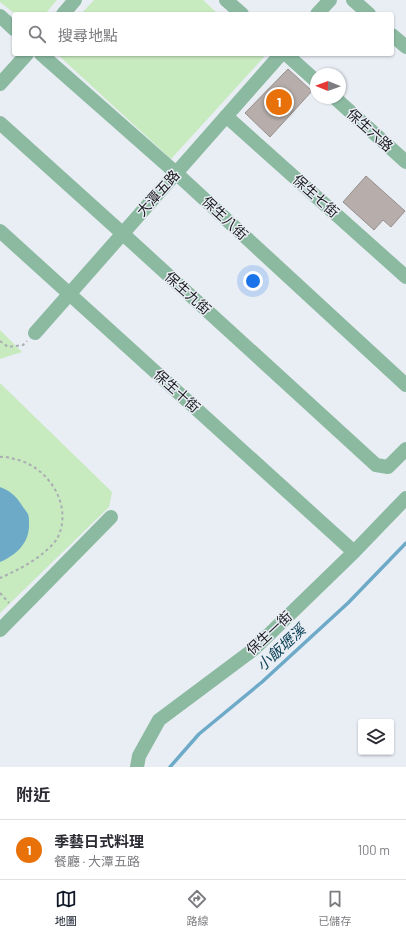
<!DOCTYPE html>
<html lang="zh-TW">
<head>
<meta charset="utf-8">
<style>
	body { margin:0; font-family:Barlow,"Noto Sans TC",sans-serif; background:#f7f7f7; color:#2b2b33 }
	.controls { position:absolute; right:12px; bottom:12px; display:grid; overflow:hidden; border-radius:4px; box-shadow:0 1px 3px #0004 }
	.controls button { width:36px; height:36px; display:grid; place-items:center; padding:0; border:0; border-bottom:1px solid #e1e1e2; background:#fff; color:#2b2b33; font:20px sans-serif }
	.compass { position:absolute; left:310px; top:68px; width:36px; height:36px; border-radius:50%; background:#fff; box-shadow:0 1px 3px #0004; rotate:271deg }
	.you { position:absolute; left:253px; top:281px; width:14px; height:14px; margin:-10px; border:3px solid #fff; border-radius:50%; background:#1a73e8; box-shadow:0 0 0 6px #1a73e833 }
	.badge { display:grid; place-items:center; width:26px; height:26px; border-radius:50%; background:#111827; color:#fff; font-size:13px; font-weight:700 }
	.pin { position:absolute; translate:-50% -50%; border:2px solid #fff; box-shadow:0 1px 4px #0006 }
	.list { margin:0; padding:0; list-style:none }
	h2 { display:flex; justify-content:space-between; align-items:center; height:52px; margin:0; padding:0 16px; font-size:17px }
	h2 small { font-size:13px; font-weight:400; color:#7c7c81 }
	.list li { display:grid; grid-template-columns:26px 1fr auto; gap:12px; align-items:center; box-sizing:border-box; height:60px; padding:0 16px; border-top:1px solid #e1e1e2 }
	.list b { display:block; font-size:15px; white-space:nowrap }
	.list p { margin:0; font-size:13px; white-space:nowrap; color:#7c7c81 }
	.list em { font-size:13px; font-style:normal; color:#7c7c81 }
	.icon { flex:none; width:22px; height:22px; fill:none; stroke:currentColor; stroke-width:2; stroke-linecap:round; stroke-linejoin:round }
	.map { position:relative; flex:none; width:406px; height:767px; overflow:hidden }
	.search { position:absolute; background:#fff; box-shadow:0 1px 3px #0004; left:12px; right:12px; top:12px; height:44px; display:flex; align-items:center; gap:10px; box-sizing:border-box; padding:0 14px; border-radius:4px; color:#7c7c81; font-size:15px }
	.sheet { height:112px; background:#fff }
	nav { display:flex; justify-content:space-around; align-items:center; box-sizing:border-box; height:56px; border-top:1px solid #e1e1e2; background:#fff; font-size:11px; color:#7c7c81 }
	nav a { display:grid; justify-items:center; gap:2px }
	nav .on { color:#111827 }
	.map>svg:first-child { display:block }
	.green { fill:#c7eabf }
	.water { fill:#6daac8 }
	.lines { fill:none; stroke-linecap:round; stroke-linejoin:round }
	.stream { stroke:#6daac8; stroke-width:3.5 }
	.building { fill:#b7aeab; stroke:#978f8b }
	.path { stroke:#aaadb3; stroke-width:2; stroke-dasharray:3 3; stroke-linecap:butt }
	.minor { stroke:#8bbaa1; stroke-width:14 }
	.labels { text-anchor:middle; stroke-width:3; stroke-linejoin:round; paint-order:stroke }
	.street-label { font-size:14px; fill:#191a1d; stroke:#e9edf4 }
	.water-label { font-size:15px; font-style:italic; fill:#063d52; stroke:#e9edf4 }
</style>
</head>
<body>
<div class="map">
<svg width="406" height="767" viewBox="0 0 406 767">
	<rect width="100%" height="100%" fill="#e9edf4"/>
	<!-- green -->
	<path class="green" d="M0 0H57L45 14H15L0 2Z
		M94 0H203L218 14H81Z
		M57 54H262L264 57 171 159Z
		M0 330 22 352 0 359Z
		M0 383 112 492 109 507 0 613Z"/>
	<!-- water -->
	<path class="water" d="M0 487C10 491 15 495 21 504 23 507 26 511 28 514 29 517 29 520 29 523 30 542 17 555 0 562Z"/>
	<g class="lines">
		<!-- stream -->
		<path class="stream" d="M170 767 199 734 262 682 348 603 406 543"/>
	</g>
	<!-- building -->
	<path class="building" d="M288 69 312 91 270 137 245 113Z
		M366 176 405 211 391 227 383 220 374 230 343 202Z"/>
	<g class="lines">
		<!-- path -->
		<path class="path" d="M0 341 8 347 23 345 27 341
			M0 457C5 456 10 458 15 459 49 467 74 506 57 539 55 542 52 545 49 548 34 562 18 570 0 578
			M0 593 9 603"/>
		<!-- minor -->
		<path class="minor" d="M226 0 242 14
			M353 0 369 14
			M63 14 75 0
			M317 14 330 0
			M0 16 14 29
			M392 35 406 47
			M41 54 176 173 406 385
			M286 54 316 81
			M0 84 27 54
			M335 98 406 162
			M226 116 406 277
			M0 123 122 233 376 465 388 467 406 449
			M0 231 354 552
			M35 333 281 54
			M0 630 111 517
			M137 767 139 756 159 720 254 649 354 552 406 498"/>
	</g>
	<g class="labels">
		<!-- street labels -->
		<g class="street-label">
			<text transform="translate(370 130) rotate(42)" y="5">保生六路</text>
			<text transform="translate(158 193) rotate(-48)" y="5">大潭五路</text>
			<text transform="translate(316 196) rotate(42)" y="5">保生七街</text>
			<text transform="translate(225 218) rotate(43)" y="5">保生八街</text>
			<text transform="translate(188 293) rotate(42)" y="5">保生九街</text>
			<text transform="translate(177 391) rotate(42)" y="5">保生十街</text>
			<text transform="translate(269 633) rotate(-43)" y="5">保生一街</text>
		</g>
		<!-- water labels -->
		<g class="water-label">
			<text transform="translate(281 648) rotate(-43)" y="5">小飯壢溪</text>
		</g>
	</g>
</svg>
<div class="controls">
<button><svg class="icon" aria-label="layers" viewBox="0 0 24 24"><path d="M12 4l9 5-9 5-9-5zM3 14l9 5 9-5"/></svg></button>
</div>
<svg class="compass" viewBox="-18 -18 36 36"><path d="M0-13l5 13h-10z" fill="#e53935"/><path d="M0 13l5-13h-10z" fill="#7c7c81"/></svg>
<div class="you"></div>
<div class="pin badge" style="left:279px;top:102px;background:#e8710a">1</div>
<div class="search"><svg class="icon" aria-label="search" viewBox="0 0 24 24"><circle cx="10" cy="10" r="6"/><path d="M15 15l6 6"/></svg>搜尋地點</div>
</div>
<section class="sheet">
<h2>附近<small></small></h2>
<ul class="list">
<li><span class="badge" style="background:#e8710a">1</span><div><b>季藝日式料理</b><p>餐廳 · 大潭五路</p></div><em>100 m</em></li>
</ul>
</section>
<nav>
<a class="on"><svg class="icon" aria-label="map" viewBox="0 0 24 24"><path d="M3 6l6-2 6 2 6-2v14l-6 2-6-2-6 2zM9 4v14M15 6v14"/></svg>地圖</a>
<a><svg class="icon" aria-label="directions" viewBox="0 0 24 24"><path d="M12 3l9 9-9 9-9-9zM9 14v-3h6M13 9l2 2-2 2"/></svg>路線</a>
<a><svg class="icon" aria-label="saved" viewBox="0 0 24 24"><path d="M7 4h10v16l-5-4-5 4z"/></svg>已儲存</a>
</nav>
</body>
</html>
